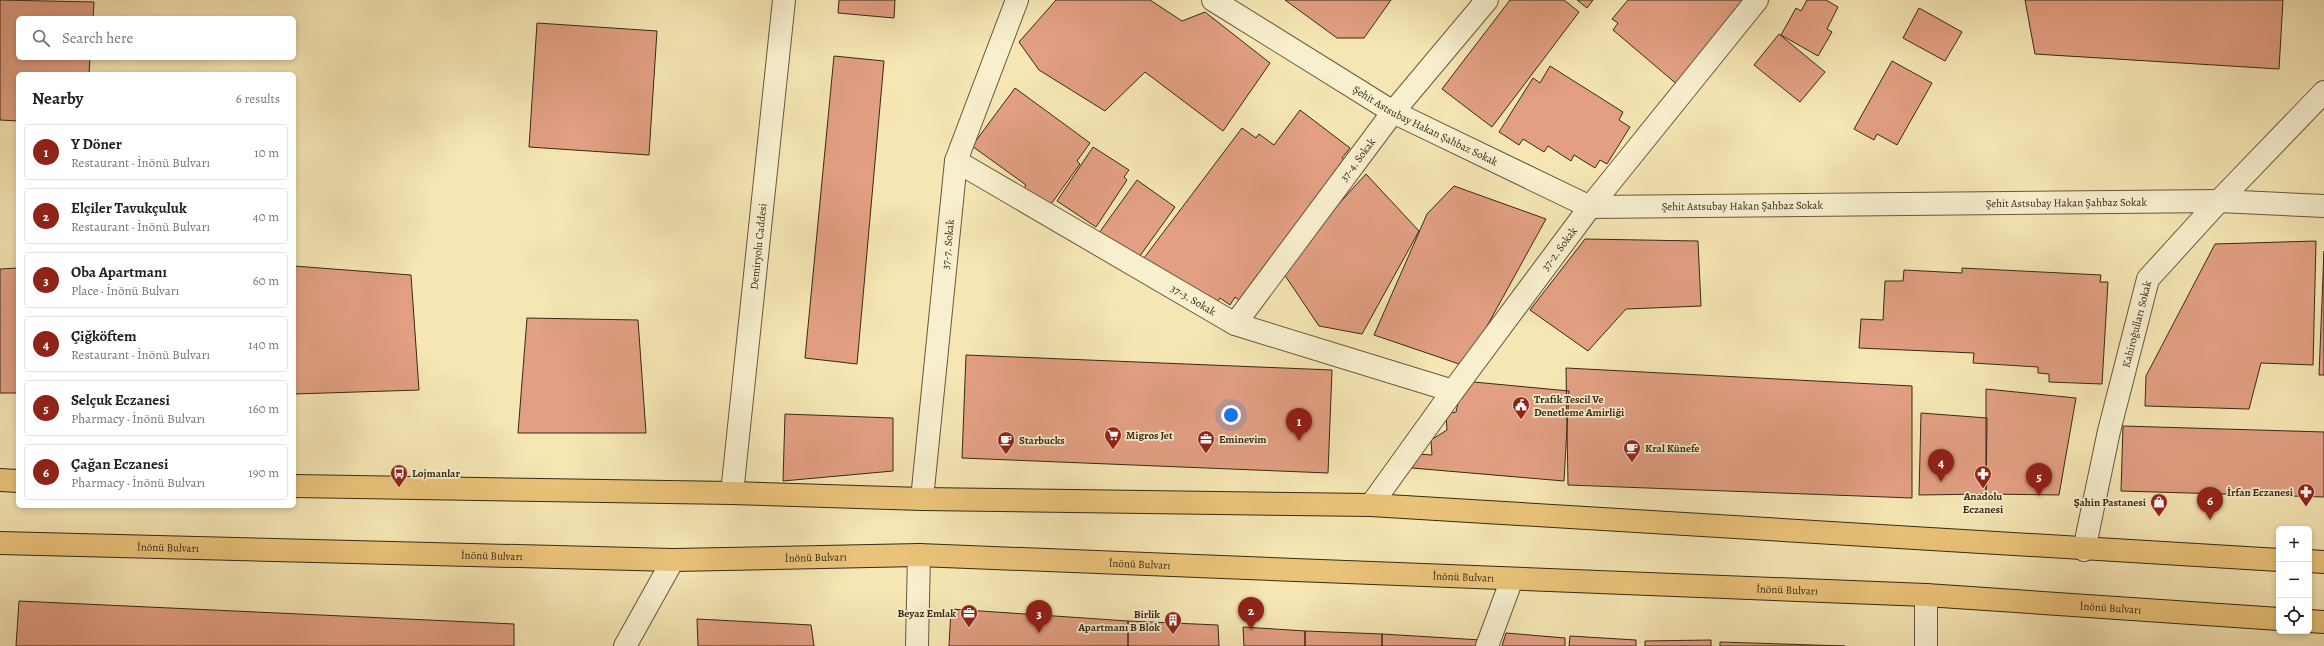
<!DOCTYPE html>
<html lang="en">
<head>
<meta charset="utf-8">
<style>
	body { margin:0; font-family:Alegreya,serif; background:#f2f2f2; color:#202124 }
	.controls { position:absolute; right:12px; bottom:12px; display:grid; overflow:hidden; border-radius:6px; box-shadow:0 2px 6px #0003 }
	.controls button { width:36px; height:36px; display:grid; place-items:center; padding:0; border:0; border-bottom:1px solid #e0e0e0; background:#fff; color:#202124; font:20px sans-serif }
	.you { position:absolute; left:1231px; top:415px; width:14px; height:14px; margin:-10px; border:3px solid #fff; border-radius:50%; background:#1a73e8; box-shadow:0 0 0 6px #1a73e833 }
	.badge { display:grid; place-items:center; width:26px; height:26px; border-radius:50%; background:#8f2418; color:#fff; font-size:13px; font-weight:700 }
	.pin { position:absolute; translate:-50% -33px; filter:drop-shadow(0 1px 2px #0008) }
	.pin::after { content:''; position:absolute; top:21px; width:14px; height:12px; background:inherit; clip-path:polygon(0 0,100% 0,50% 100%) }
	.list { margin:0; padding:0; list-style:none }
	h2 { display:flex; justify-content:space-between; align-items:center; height:52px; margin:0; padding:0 16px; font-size:17px }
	h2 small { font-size:13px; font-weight:400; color:#757577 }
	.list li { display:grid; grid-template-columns:26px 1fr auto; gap:12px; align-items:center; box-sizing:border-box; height:56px; margin:0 8px 8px; padding:0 8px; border:1px solid #e0e0e0; border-radius:6px }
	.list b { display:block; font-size:15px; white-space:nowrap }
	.list p { margin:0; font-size:13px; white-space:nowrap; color:#757577 }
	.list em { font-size:13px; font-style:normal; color:#757577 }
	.icon { flex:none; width:22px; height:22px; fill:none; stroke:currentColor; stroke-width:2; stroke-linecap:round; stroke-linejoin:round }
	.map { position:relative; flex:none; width:2324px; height:646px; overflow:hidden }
	.search { position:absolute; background:#fff; box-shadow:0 2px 6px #0003; left:16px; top:16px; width:280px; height:44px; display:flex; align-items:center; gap:10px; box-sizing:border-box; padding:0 14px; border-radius:6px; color:#757577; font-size:15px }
	.panel { position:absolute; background:#fff; box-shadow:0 2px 6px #0003; left:16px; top:72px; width:280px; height:436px; border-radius:6px }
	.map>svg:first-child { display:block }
	.building { fill:#e29f83; stroke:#372817 }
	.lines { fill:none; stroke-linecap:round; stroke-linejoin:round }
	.minor-casing { stroke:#66583e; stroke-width:24 }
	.primary-casing { stroke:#372817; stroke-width:24 }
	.minor { stroke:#f8efce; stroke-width:22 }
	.primary { stroke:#eac37a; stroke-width:22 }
	.labels { text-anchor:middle; stroke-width:3.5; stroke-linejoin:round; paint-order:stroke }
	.street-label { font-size:11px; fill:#372817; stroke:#f8efce }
	.poi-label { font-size:11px; font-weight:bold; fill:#372817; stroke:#f8efce; text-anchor:start }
</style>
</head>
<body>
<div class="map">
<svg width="2324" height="646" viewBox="0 0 2324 646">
	<rect width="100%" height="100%" fill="#f5e6b3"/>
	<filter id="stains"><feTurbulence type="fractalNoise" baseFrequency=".005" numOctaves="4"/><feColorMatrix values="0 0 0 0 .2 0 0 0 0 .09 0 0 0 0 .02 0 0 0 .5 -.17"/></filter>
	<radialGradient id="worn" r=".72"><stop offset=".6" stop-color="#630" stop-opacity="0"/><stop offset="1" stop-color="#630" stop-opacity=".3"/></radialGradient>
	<!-- building -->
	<path class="building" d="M0 0 94 2 93 18H18V58H90L89 74H18V121L0 120Z
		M839 0H895L894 18 838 13Z
		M1056 0H1150L1182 21 1205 12 1270 63 1223 131 1145 72 1105 111 1039 70 1019 42Z
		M1285 0H1391L1364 38H1337Z
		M1510 0H1564L1579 12 1492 127 1442 89Z
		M1577 0H1593L1587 8Z
		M1628 0H1742L1746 4 1679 86 1613 30 1618 23 1612 19Z
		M1807 0H1826L1838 7 1827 29 1832 32 1818 56 1781 35 1796 8 1801 11Z
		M2025 0H2283L2279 69 2035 54Z
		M1919 8 1962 32 1945 61 1903 38Z
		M537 23 657 31 649 155 529 147Z
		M1779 34 1825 72 1800 102 1754 65Z
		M834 56 884 61 857 364 805 358Z
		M1892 61 1932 83 1897 145 1877 134 1874 140 1854 129Z
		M1550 66 1623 112 1619 120 1630 127 1607 164 1600 160 1595 168 1574 155 1571 161 1548 146 1544 152 1523 139 1519 145 1499 132 1533 78 1540 83Z
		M1015 88 1090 143 1077 161 1080 164 1046 211 1021 192 1026 185 972 146Z
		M1300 110 1350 148 1342 158 1348 162 1242 302 1235 297 1230 305 1220 298 1216 303 1202 302 1144 258 1242 128 1256 138 1259 134 1274 145Z
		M1093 147 1129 170 1124 177 1127 180 1096 227 1057 201Z
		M1366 174 1419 231 1362 334 1319 326 1280 268Z
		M1137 180 1175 207 1137 260 1099 233Z
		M1454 186 1546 219 1465 366 1374 335 1427 214Z
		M1585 239 1698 241 1701 306 1626 309 1588 351 1530 310Z
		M2316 241 2313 365 2261 363 2249 409 2145 406 2146 376 2215 244Z
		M2324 251V375H2319Z
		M294 266 411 275 419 390 294 394Z
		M18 268V393H0V269Z
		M1962 268 2101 275 2100 282H2108L2102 384 2049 382V374L2038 373V367L1973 363 1974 353 1859 348 1861 319 1883 320 1885 281H1903L1904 270 1962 273Z
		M527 318 638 320 646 433H518Z
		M966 355 1332 370 1328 473 962 458Z
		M1566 368 1912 386V498L1568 485Z
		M1463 381 1569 391 1564 481 1412 468 1417 454 1432 455 1431 440 1447 430 1446 414 1456 412Z
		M1986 389 2076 398 2059 495 1986 494Z
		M1921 413 1987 418 1986 494 1919 495Z
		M785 414 893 418V471L783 481Z
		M2123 426 2324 432V497L2121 491Z
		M19 601 514 624V646H16Z
		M951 609 1128 621V646H949Z
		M697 619 811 625 814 646H698Z
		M1128 621 1218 625 1219 646H1128Z
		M1243 627 1305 631V646H1244Z
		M1305 631 1382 634V646H1305Z
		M1506 633 1565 638V646H1502Z
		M1382 634 1481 640 1478 646H1382Z
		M1570 636 1636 640V646H1569Z
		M1711 640V646H1645V641Z
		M1720 642 1845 646H1720Z"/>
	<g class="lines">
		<!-- minor casing -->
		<g class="minor-casing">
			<g id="minor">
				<path id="s1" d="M1213 0 1393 112 1590 207 2219 201 2324 206"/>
				<path id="s2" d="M956 161 1235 324 1453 391"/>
				<path id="s3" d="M1235 324 1393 112 1487 0"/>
				<path id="s4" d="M732 493 784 0"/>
				<path id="s5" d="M922 499 956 161 1017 0"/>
				<path id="s6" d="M1371 505 1453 391 1590 207 1757 0"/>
				<path id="s7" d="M2084 550 2109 431 2148 279 2219 201 2324 92"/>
				<path d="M625 646 673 560"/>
				<path d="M917 646 919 555"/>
				<path d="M1487 646 1512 579"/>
				<path d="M1926 646V595"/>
			</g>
		</g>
		<!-- primary casing -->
		<g class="primary-casing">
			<g id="primary">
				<path d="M0 480 18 481"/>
				<path d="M294 486 732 493 922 499 1371 505 2279 560"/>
				<path id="s8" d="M0 543 673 560 919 555 1926 595 2279 619"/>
				<path d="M2309 561 2324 562"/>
				<path d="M2309 621 2324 622"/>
			</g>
		</g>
		<!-- minor -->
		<use href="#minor" class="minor"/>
		<!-- primary -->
		<use href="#primary" class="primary"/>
	</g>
	<!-- icons -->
	<defs>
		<g id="civic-pin" transform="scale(0.9)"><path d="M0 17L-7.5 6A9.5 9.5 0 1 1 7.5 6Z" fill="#8f2418" stroke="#f8efce"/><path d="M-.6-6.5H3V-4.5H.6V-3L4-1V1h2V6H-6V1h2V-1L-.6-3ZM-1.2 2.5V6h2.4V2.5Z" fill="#fff"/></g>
		<g id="supermarket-pin" transform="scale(0.9)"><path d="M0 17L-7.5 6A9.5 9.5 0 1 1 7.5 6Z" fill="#8f2418" stroke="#f8efce"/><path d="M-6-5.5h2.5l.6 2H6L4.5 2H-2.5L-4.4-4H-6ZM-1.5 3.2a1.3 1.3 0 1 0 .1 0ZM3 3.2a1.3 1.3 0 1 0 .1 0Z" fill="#fff"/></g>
		<g id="office-pin" transform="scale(0.9)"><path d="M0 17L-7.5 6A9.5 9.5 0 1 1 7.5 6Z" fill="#8f2418" stroke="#f8efce"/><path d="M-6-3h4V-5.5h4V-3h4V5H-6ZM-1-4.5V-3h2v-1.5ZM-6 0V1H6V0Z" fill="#fff"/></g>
		<g id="cafe-pin" transform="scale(0.9)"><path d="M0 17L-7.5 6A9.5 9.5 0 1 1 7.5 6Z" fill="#8f2418" stroke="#f8efce"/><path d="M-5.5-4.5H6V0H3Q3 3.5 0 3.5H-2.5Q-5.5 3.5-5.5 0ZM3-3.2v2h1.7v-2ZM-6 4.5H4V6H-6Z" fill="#fff"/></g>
		<g id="bus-pin" transform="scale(0.9)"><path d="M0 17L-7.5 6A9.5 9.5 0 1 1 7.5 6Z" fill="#8f2418" stroke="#f8efce"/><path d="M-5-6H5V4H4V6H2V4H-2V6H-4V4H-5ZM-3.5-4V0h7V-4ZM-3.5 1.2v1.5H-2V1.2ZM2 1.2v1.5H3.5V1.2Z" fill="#fff"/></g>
		<g id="pharmacy-pin" transform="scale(0.9)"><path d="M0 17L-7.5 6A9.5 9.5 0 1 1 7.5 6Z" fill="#8f2418" stroke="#f8efce"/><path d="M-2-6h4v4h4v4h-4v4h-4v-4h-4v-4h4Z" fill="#fff"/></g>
		<g id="shop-pin" transform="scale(0.9)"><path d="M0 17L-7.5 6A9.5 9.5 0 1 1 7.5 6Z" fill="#8f2418" stroke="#f8efce"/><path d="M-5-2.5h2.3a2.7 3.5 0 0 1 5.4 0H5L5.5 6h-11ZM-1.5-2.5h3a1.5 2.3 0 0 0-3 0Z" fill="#fff"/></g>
		<g id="building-pin" transform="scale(0.9)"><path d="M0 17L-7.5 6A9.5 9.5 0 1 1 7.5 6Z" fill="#8f2418" stroke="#f8efce"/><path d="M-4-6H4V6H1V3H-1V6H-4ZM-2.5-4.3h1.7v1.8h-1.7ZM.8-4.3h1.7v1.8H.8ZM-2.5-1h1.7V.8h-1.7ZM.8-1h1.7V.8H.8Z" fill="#fff"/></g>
	</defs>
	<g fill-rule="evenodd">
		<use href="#civic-pin" x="1521" y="405"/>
		<use href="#supermarket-pin" x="1113" y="435"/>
		<use href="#office-pin" x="1206" y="439"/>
		<use href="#cafe-pin" x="1006" y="440"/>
		<use href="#cafe-pin" x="1632" y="448"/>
		<use href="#bus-pin" x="399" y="473"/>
		<use href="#pharmacy-pin" x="1983" y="474"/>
		<use href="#pharmacy-pin" x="2306" y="492"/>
		<use href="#shop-pin" x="2159" y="502"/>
		<use href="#office-pin" x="969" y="613"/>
		<use href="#building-pin" x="1173" y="620"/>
	</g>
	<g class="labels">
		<!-- street labels -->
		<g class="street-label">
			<text dy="4" stroke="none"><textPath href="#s1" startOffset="247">Şehit Astsubay Hakan Şahbaz Sokak</textPath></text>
			<text dy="4" stroke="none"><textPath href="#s3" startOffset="205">37-4. Sokak</textPath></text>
			<text dy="4" stroke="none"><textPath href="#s1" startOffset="907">Şehit Astsubay Hakan Şahbaz Sokak</textPath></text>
			<text dy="4" stroke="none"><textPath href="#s1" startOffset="583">Şehit Astsubay Hakan Şahbaz Sokak</textPath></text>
			<text dy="4" stroke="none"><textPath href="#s5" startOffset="256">37-7. Sokak</textPath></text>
			<text dy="4" stroke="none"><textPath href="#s4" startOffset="248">Demiryolu Caddesi</textPath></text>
			<text dy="4" stroke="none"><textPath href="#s6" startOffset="318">37-2. Sokak</textPath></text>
			<text dy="4" stroke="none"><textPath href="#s2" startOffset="275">37-3. Sokak</textPath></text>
			<text dy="4" stroke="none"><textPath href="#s7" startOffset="232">Kahiroğulları Sokak</textPath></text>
			<text dy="4" stroke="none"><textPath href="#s8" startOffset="168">İnönü Bulvarı</textPath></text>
			<text dy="4" stroke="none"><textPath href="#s8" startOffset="492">İnönü Bulvarı</textPath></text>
			<text dy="4" stroke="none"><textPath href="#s8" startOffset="816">İnönü Bulvarı</textPath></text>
			<text dy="4" stroke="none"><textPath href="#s8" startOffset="1140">İnönü Bulvarı</textPath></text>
			<text dy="4" stroke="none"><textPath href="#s8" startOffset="1464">İnönü Bulvarı</textPath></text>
			<text dy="4" stroke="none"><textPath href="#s8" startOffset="1788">İnönü Bulvarı</textPath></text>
			<text dy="4" stroke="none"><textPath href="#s8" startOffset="2112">İnönü Bulvarı</textPath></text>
		</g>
		<!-- poi labels -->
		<g class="poi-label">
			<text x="1534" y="403">Trafik Tescil Ve<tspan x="1534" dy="13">Denetleme Amirliği</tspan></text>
			<text x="1126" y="439">Migros Jet</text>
			<text x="1219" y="443">Eminevim</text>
			<text x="1019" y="444">Starbucks</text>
			<text x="1645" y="452">Kral Künefe</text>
			<text x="412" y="477">Lojmanlar</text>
			<text x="2293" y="496" text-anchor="end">İrfan Eczanesi</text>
			<text x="1983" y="500" text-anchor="middle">Anadolu<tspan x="1983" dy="13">Eczanesi</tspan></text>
			<text x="2146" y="506" text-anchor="end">Şahin Pastanesi</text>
			<text x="956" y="617" text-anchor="end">Beyaz Emlak</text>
			<text x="1160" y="618" text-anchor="end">Birlik<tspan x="1160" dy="13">Apartmanı B Blok</tspan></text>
		</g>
	</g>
	<rect width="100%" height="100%" filter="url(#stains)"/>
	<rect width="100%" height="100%" fill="url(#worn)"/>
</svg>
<div class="controls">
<button>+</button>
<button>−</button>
<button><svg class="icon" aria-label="locate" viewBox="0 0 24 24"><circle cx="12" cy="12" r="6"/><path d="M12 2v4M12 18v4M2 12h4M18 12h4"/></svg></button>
</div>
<div class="you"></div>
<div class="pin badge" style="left:1299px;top:441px">1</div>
<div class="pin badge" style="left:1251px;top:630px">2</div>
<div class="pin badge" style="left:1039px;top:633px">3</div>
<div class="pin badge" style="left:1941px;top:482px">4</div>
<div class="pin badge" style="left:2039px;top:496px">5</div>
<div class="pin badge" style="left:2210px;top:520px">6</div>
<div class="search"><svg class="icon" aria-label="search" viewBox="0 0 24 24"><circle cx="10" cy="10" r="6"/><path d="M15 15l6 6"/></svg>Search here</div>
<section class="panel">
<h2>Nearby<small>6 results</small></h2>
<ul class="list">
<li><span class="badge">1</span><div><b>Y Döner</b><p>Restaurant · İnönü Bulvarı</p></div><em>10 m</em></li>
<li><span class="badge">2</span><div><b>Elçiler Tavukçuluk</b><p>Restaurant · İnönü Bulvarı</p></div><em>40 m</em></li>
<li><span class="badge">3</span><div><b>Oba Apartmanı</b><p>Place · İnönü Bulvarı</p></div><em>60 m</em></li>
<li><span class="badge">4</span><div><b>Çiğköftem</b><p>Restaurant · İnönü Bulvarı</p></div><em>140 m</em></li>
<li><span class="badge">5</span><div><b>Selçuk Eczanesi</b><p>Pharmacy · İnönü Bulvarı</p></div><em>160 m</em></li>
<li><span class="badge">6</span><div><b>Çağan Eczanesi</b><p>Pharmacy · İnönü Bulvarı</p></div><em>190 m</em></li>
</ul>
</section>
</div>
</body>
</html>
